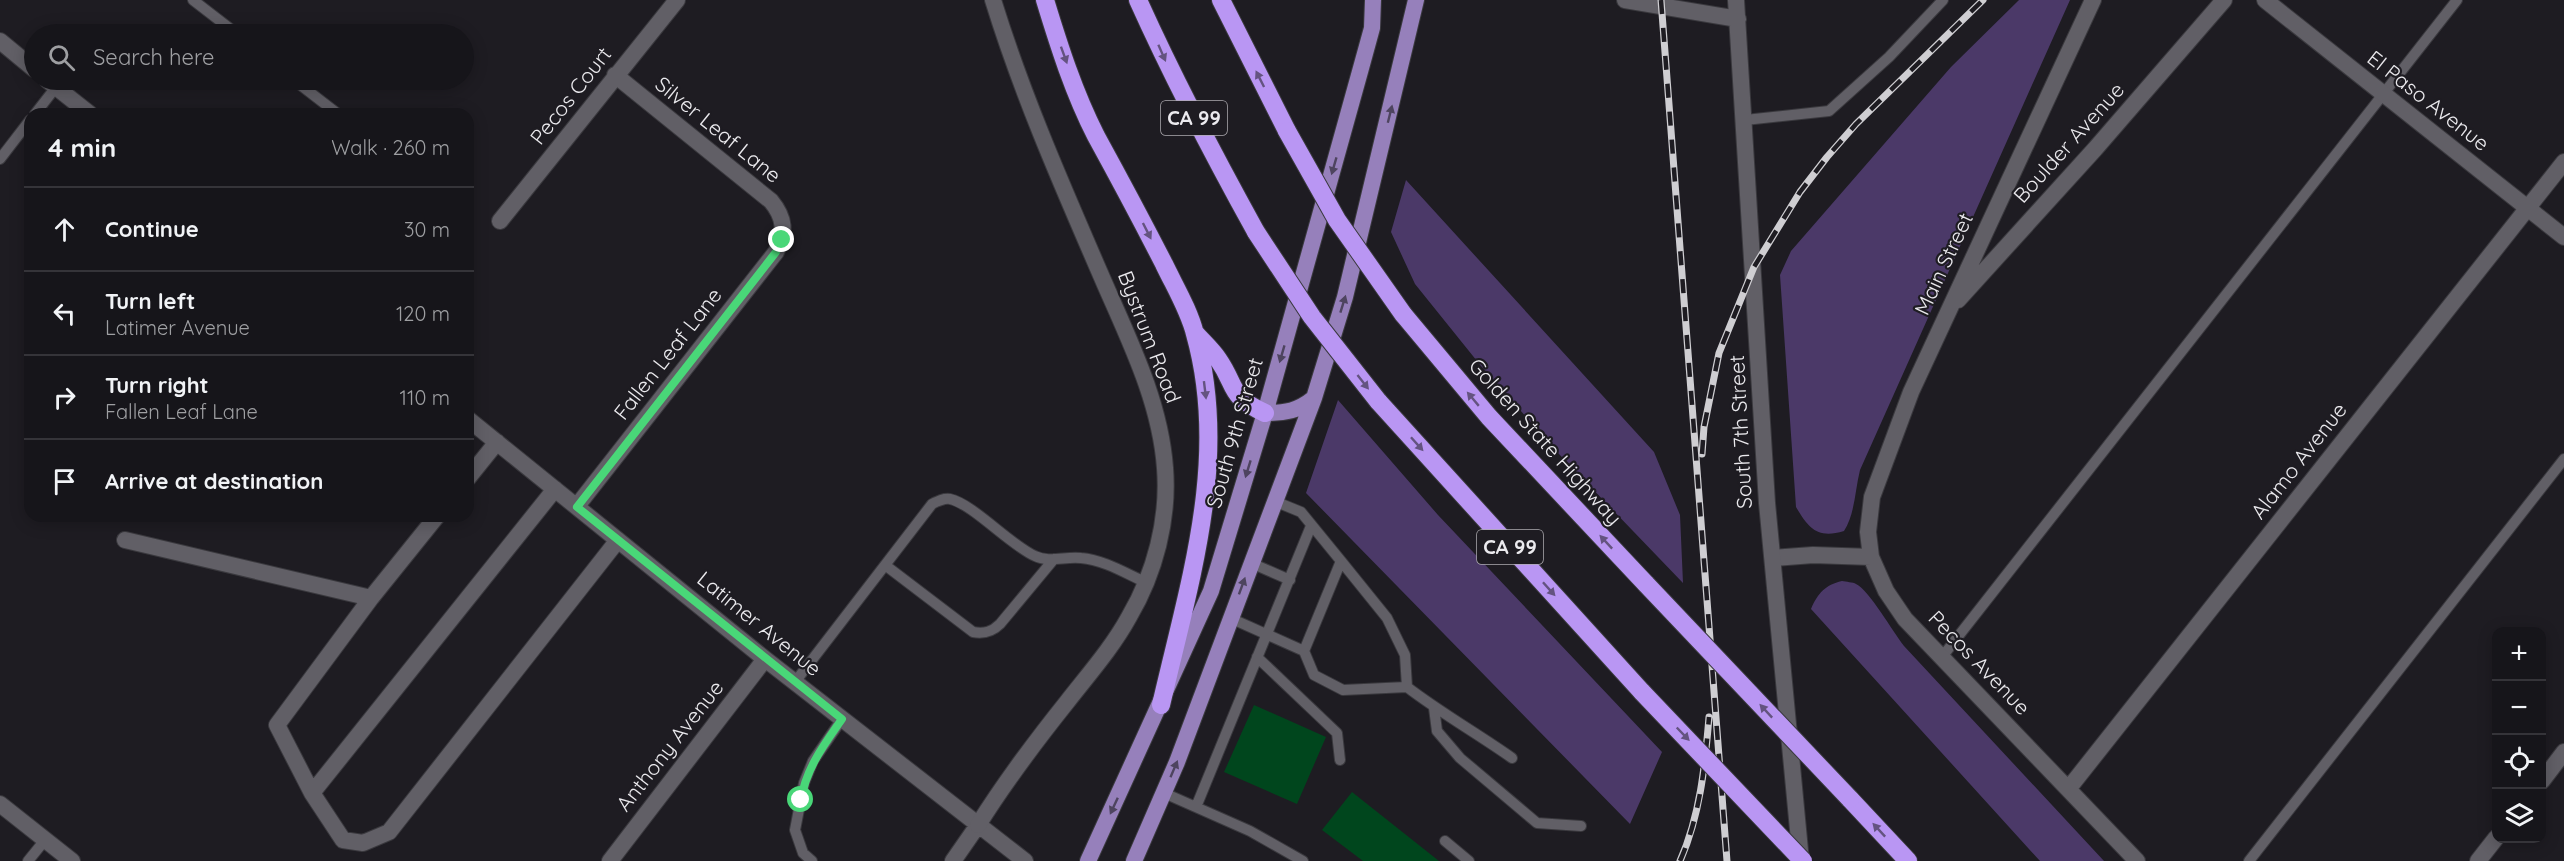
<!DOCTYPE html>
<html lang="en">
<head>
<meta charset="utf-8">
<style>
	body { margin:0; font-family:Quicksand,sans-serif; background:#1f1e23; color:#f1f3f6 }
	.controls { position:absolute; right:18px; bottom:18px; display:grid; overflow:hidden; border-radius:12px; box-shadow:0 3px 15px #0003 }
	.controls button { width:54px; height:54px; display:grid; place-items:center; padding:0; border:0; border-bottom:2px solid #353439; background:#16151a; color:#f1f3f6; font:30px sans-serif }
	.stop { position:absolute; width:18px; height:18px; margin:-14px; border:4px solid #49d778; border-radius:50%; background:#fff }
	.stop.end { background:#49d778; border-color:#fff; box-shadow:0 2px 6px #0008 }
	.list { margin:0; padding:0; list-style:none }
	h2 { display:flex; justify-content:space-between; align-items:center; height:78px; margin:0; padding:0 24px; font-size:26px }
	h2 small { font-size:20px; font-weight:400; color:#9e9fa2 }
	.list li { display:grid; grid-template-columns:39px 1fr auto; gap:18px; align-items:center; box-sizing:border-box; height:84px; padding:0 24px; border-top:2px solid #353439 }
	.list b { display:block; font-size:22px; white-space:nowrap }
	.list p { margin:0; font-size:20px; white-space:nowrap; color:#9e9fa2 }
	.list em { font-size:20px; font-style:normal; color:#9e9fa2 }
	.icon { flex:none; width:33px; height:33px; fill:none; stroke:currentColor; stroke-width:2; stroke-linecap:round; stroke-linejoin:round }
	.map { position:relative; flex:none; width:2564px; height:861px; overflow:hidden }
	.search { position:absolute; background:#16151a; box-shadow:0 3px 15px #0003; left:24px; top:24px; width:450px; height:66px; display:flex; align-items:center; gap:15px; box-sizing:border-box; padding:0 21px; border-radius:33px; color:#9e9fa2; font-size:22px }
	.panel { position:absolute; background:#16151a; box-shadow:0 3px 15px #0003; left:24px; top:108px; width:450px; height:414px; border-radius:18px }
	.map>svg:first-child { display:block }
	.green { fill:#4b3968 }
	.building { fill:#00461d }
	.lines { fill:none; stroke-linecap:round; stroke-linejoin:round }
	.service-casing { stroke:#3a393e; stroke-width:12 }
	.minor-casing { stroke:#3a393e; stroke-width:18 }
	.tertiary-casing { stroke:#3a393e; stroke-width:18 }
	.primary-casing { stroke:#3a393e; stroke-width:18 }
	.motorway-casing { stroke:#3a393e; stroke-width:20 }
	.service { stroke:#615f66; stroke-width:10 }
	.minor { stroke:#615f66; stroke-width:16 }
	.tertiary { stroke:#615f66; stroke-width:16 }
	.primary { stroke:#9680bb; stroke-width:16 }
	.motorway { stroke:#b996f3; stroke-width:18 }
	.rail-casing { stroke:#cfced2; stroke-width:7 }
	.rail { stroke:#1e1c22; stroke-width:4.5; stroke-dasharray:14; stroke-linecap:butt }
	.motorway-bridge-casing { stroke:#3a393e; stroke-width:20; stroke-linecap:butt }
	.motorway-bridge { stroke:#b996f3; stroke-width:18 }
	.oneway { fill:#645380 }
	.oneway2 { fill:#4e445f }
	.route { stroke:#49d778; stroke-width:8 }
	.labels { text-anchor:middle; stroke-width:4.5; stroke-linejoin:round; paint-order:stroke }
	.shield { fill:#1e1c22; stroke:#aeacb1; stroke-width:1.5 }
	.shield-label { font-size:20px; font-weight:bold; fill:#ebeaee }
	.street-label { font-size:21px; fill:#ebeaee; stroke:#1e1c22 }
</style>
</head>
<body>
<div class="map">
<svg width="2564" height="861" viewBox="0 0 2564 861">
	<rect width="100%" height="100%" fill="#1e1c22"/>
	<!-- green -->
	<path class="green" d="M2019 0H2070L1860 470C1855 490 1855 514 1844 531 1818 539 1809 529 1796 507L1780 275 1791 251 1951 67Z
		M1406 180 1654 452 1680 515 1683 583 1558 453 1481 366 1415 284 1391 232Z
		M1338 400 1438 515 1662 752 1630 824 1306 493Z
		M1842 581C1846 582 1853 582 1856 584 1869 590 1893 632 1904 646L2104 861H2040L1811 609C1818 593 1825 585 1842 581Z"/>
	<!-- building -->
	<path class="building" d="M1254 705 1326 737 1297 804 1224 772Z
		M1352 792 1439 861H1363L1322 830Z"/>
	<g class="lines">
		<!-- service casing -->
		<g class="service-casing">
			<path id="service" d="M193 0 237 34
				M294 80 338 114
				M35 114 56 87
				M1745 120 1829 111 1889 57 1943 0
				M0 159 30 120
				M1341 561 1387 618 1405 655 1407 687C1441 713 1478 734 1512 758
				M1251 563 1290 580
				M885 565 973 632C984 634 992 632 1000 624L1054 559
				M1230 618 1304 651 1341 561 1301 512 1274 501
				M1304 651 1314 675 1343 690 1407 687
				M1257 657 1337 733 1340 760
				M1942 657 2457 0
				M795 682 932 504C938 501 944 498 950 499 973 504 1010 545 1035 556 1049 563 1066 556 1081 558 1104 560 1125 573 1145 582
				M1434 708 1437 731 1460 758 1537 823 1581 826
				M1164 793 1250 831 1303 861
				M1196 807 1311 526
				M1445 841 1469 861
				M28 861 45 840
				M812 861 803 853 795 830 804 783 813 761 842 719
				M2249 861 2564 459"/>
		</g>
		<!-- minor casing -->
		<g class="minor-casing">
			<path id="minor" d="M2265 0 2564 237
				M0 41 34 69
				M47 80 90 114
				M500 221 677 0
				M1958 300 2095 149 2224 0
				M468 419 765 659 1025 861
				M468 478 497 442
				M577 506 776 252C786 232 785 218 771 201L615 75
				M437 516 371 598 277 725 312 793 343 840 363 843 389 832 618 540
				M125 540 371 598
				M1871 557 1868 532 1872 497 1911 392 2093 0
				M1773 558 1813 555 1871 557 1886 591 1905 619 2137 861
				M2542 781 2564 752
				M2069 788 2564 162
				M312 793 555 489
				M0 804 72 861
				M610 861 765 659
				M953 861 978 825
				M2478 861 2496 838"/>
		</g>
		<!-- tertiary casing -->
		<g class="tertiary-casing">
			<path id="tertiary" d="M1625 0 1738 19
				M1736 0 1767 503 1801 861
				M978 825C1005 782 1035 742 1067 702 1088 675 1112 648 1129 617 1155 573 1169 519 1165 468 1160 399 1127 336 1100 273 1061 183 1022 94 993 0"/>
		</g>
		<!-- primary casing -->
		<g class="primary-casing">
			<path id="primary" d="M1265 413C1286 413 1298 411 1314 398
				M1088 861 1211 591 1265 413 1361 68 1372 28 1373 0
				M1134 861 1177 762 1314 398 1345 297 1416 0"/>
		</g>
		<!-- motorway casing -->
		<g class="motorway-casing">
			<path id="motorway" d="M1045 0C1059 46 1074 93 1096 136 1119 178 1142 221 1164 264 1175 287 1189 310 1195 334 1230 459 1189 583 1161 705
				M1138 0C1174 80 1214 156 1256 232
				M1221 0 1287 131
				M1403 314 1489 417 1646 584
				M1196 334C1203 342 1212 350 1218 359 1238 388 1227 395 1265 413
				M1378 401 1642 692
				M1850 799 1908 861"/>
		</g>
		<!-- service -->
		<use href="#service" class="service"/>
		<!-- minor -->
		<use href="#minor" class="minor"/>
		<!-- tertiary -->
		<use href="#tertiary" class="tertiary"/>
		<!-- primary -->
		<use href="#primary" class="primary"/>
		<!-- motorway -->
		<use href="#motorway" class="motorway"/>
		<!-- rail casing -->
		<g class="rail-casing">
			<path id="rail" d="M1661 0 1727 861
				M1702 454 1704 427 1719 353 1754 267 1800 192 1827 157 1856 124 1983 0
				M1680 861C1700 816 1705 766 1709 717"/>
		</g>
		<!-- rail -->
		<use href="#rail" class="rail"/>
		<!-- motorway-bridge casing -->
		<g class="motorway-bridge-casing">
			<path id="motorway-bridge" d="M1287 131 1337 220 1403 314
				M1256 232 1312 317 1378 401
				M1646 584 1850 799
				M1642 692 1803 861"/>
		</g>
		<!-- motorway-bridge -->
		<use href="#motorway-bridge" class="motorway-bridge"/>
	</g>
	<!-- one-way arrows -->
	<defs><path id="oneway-solid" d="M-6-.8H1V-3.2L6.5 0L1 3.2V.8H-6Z" transform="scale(1.5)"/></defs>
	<g class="oneway">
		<use href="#oneway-solid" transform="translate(1162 53) rotate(66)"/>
		<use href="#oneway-solid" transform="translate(1064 55) rotate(70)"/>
		<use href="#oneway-solid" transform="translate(1260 79) rotate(-117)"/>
		<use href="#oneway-solid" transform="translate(1147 231) rotate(63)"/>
		<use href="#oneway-solid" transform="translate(1363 382) rotate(52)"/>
		<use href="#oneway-solid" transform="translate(1205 390) rotate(83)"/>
		<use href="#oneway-solid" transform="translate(1473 399) rotate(-130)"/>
		<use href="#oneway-solid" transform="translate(1417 444) rotate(48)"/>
		<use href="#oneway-solid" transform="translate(1606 542) rotate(-133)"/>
		<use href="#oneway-solid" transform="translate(1549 589) rotate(48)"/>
		<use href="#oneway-solid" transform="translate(1766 711) rotate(-133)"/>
		<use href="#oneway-solid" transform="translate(1683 734) rotate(46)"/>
		<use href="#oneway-solid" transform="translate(1879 830) rotate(-133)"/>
	</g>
	<g class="oneway2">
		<use href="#oneway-solid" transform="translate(1390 114) rotate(-76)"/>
		<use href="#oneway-solid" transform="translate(1334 166) rotate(106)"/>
		<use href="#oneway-solid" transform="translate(1343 304) rotate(-73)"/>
		<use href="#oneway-solid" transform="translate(1282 354) rotate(106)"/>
		<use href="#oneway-solid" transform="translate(1248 469) rotate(107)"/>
		<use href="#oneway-solid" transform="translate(1242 586) rotate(-70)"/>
		<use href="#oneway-solid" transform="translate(1174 769) rotate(-67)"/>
		<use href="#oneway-solid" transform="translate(1114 806) rotate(115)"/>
	</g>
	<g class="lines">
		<!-- route -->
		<path class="route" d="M782 240 776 252 577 507 842 719C824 745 806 768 801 800"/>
	</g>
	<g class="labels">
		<!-- shield labels -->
		<g class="shield">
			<rect x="1161" y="101" width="66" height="34" rx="4.5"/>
			<rect x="1477" y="530" width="66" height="34" rx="4.5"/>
		</g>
		<g class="shield-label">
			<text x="1194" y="125">CA 99</text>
			<text x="1510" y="554">CA 99</text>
		</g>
		<!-- street labels -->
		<g class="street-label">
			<text transform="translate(571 96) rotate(-52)" y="7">Pecos Court</text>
			<text transform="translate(2428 101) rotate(38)" y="7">El Paso Avenue</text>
			<text transform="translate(718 130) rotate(39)" y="7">Silver Leaf Lane</text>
			<text transform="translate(2069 143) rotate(-48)" y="7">Boulder Avenue</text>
			<text transform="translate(1944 264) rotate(-65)" y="7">Main Street</text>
			<text transform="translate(1149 337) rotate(69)" y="7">Bystrum Road</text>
			<text transform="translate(668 354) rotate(-52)" y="7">Fallen Leaf Lane</text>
			<text transform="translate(1741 432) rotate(-93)" y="7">South 7th Street</text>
			<text transform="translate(1235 433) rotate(-74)" y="7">South 9th Street</text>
			<text transform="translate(1545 442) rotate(48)" y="7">Golden State Highway</text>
			<text transform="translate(2299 461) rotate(-52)" y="7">Alamo Avenue</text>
			<text transform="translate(759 624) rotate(39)" y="7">Latimer Avenue</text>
			<text transform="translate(1979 663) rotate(46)" y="7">Pecos Avenue</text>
			<text transform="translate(670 746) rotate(-52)" y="7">Anthony Avenue</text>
		</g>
	</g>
</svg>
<div class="controls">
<button>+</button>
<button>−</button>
<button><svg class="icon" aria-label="locate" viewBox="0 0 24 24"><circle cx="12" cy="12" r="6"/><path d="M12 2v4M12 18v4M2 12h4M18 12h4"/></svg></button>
<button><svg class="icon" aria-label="layers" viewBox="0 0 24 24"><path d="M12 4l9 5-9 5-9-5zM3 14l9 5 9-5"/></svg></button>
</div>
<div class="stop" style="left:801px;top:800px"></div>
<div class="stop end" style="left:782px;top:240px"></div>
<div class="search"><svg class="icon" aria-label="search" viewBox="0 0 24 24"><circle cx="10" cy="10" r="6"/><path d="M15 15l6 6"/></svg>Search here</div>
<section class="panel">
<h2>4 min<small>Walk · 260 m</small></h2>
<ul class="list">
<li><svg class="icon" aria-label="ahead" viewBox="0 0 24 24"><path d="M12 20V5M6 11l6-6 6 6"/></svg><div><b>Continue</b></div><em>30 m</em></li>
<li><svg class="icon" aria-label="left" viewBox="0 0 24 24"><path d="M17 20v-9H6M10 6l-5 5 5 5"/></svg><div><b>Turn left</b><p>Latimer Avenue</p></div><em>120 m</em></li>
<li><svg class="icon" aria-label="right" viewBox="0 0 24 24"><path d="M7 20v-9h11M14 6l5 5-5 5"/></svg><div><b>Turn right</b><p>Fallen Leaf Lane</p></div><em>110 m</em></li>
<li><svg class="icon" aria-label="arrive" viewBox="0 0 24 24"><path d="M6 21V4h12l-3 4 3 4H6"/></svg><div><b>Arrive at destination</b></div></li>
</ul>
</section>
</div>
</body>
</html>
